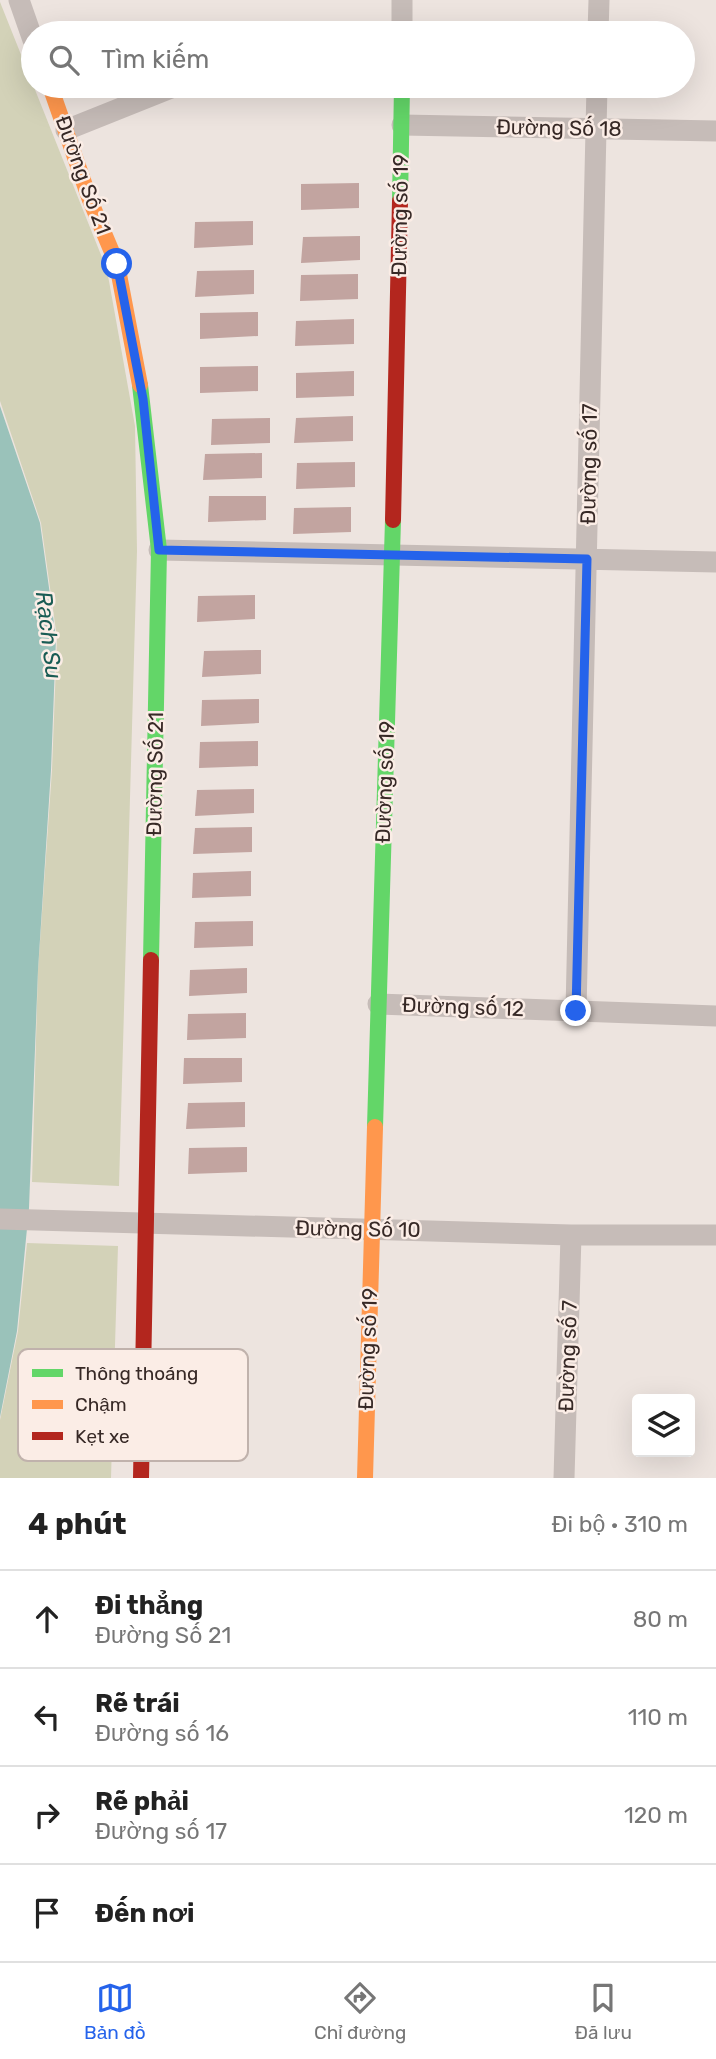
<!DOCTYPE html>
<html lang="vi">
<head>
<meta charset="utf-8">
<style>
	body { margin:0; font-family:Rubik,sans-serif; background:#f6f6f6; color:#222 }
	.controls { position:absolute; right:21px; bottom:21px; display:grid; overflow:hidden; border-radius:7px; box-shadow:0 7px 28px #0002 }
	.controls button { width:63px; height:63px; display:grid; place-items:center; padding:0; border:0; border-bottom:2px solid #e0e0e0; background:#fff; color:#222; font:35px sans-serif }
	.stop { position:absolute; width:21px; height:21px; margin:-16px; border:5px solid #2563eb; border-radius:50%; background:#fff }
	.stop.end { background:#2563eb; border-color:#fff; box-shadow:0 2px 7px #0008 }
	.list { margin:0; padding:0; list-style:none }
	h2 { display:flex; justify-content:space-between; align-items:center; height:91px; margin:0; padding:0 28px; font-size:30px }
	h2 small { font-size:23px; font-weight:400; color:#767676 }
	.list li { display:grid; grid-template-columns:46px 1fr auto; gap:21px; align-items:center; box-sizing:border-box; height:98px; padding:0 28px; border-top:2px solid #e0e0e0 }
	.list b { display:block; font-size:26px; white-space:nowrap }
	.list p { margin:0; font-size:23px; white-space:nowrap; color:#767676 }
	.list em { font-size:23px; font-style:normal; color:#767676 }
	.icon { flex:none; width:38px; height:38px; fill:none; stroke:currentColor; stroke-width:2; stroke-linecap:round; stroke-linejoin:round }
	.map { position:relative; flex:none; width:716px; height:1478px; overflow:hidden }
	.search { position:absolute; background:#fff; box-shadow:0 7px 28px #0002; left:21px; right:21px; top:21px; height:77px; display:flex; align-items:center; gap:18px; box-sizing:border-box; padding:0 24px; border-radius:38px; color:#767676; font-size:26px }
	.sheet { height:483px; background:#fff }
	nav { display:flex; justify-content:space-around; align-items:center; box-sizing:border-box; height:98px; border-top:2px solid #e0e0e0; background:#fff; font-size:19px; color:#767676 }
	nav a { display:grid; justify-items:center; gap:4px }
	nav .on { color:#2563eb }
	.map>svg:first-child { display:block }
	.green { fill:#d3d2b8 }
	.water { fill:#9ac2ba }
	.building { fill:#c2a4a0 }
	.lines { fill:none; stroke-linecap:round; stroke-linejoin:round }
	.street { stroke:#c6bcb8; stroke-width:21 }
	.fast { stroke:#63d668; stroke-width:16 }
	.slow { stroke:#ff974d; stroke-width:16 }
	.jam { stroke:#b3261e; stroke-width:16 }
	.route { stroke:#2563eb; stroke-width:9 }
	.labels { text-anchor:middle; stroke-width:5; stroke-linejoin:round; paint-order:stroke }
	.street-label { font-size:21px; fill:#372926; stroke:#fbede6 }
	.water-label { font-size:23px; font-style:italic; fill:#195c54; stroke:#fbede6 }
	.key { fill:#fbede6; stroke:#c0b2ac; stroke-width:2 }
	.key-label { font-size:19px; fill:#372926 }
</style>
</head>
<body>
<div class="map">
<svg width="716" height="1478" viewBox="0 0 716 1478">
	<rect width="100%" height="100%" fill="#ede4df"/>
	<!-- green -->
	<path class="green" d="M0 2 107 270 135 426 137 551 119 1186 32 1182 38 970 52 770 57 638 41 523 0 401Z
		M27 1243 118 1246 111 1478H0V1420L18 1331Z"/>
	<!-- water -->
	<path class="water" d="M0 406 40 523 56 638 51 770 38 970 29 1208 17 1331 0 1417Z"/>
	<!-- building -->
	<path class="building" d="M359 183V208L301 210V184Z
		M253 221V245L194 248 195 222Z
		M360 236V260L301 263 303 237Z
		M254 270V294L195 297 197 271Z
		M358 274V299L300 301 301 275Z
		M258 312V336L200 339V313Z
		M354 319V344L295 346 296 321Z
		M258 366V391L200 393V367Z
		M354 371V396L296 398V373Z
		M353 416V441L294 443 296 418Z
		M270 418V443L211 445 212 419Z
		M262 453V478L203 480 205 454Z
		M355 462V487L296 489 297 463Z
		M209 496H266V520L208 522Z
		M351 507V532L293 534 294 508Z
		M255 595V619L197 622 198 596Z
		M261 650V674L202 677 204 651Z
		M259 699V723L201 726 202 700Z
		M258 741V766L199 768 200 742Z
		M254 789V813L195 816 197 790Z
		M252 827V852L193 854 195 828Z
		M251 871V896L192 898 193 873Z
		M253 921V946L194 948 195 922Z
		M247 968V993L189 996 190 970Z
		M246 1013V1038L187 1040 188 1014Z
		M184 1058H242V1082L183 1084Z
		M245 1102V1127L186 1129 188 1103Z
		M247 1147V1172L188 1174 189 1148Z"/>
	<g class="lines">
		<!-- street -->
		<path class="street" d="M19 0 33 40
			M402 33V0
			M598 33 599 0
			M402 125 716 131
			M66 130 176 86
			M159 550 716 562
			M378 1004 716 1016
			M576 1011 597 86
			M0 1219 571 1235H716
			M564 1478 571 1235"/>
		<!-- fast -->
		<path class="fast" d="M400 201 402 86
			M140 385 159 550 151 960
			M375 1127 393 520"/>
		<!-- slow -->
		<path class="slow" d="M50 86 90 200 117 264 140 385
			M365 1478 375 1127"/>
		<!-- jam -->
		<path class="jam" d="M393 520 400 201
			M141 1478 151 960"/>
	</g>
	<g class="lines">
		<!-- route -->
		<path class="route" d="M117 264 143 399 159 550 587 559 576 1011"/>
	</g>
	<g class="labels">
		<!-- street labels -->
		<g class="street-label">
			<text transform="translate(559 128) rotate(1)" y="7">Đường Số 18</text>
			<text transform="translate(83 175) rotate(70)" y="7">Đường Số 21</text>
			<text transform="translate(400 215) rotate(-89)" y="7">Đường số 19</text>
			<text transform="translate(589 464) rotate(-89)" y="7">Đường số 17</text>
			<text transform="translate(155 774) rotate(-89)" y="7">Đường Số 21</text>
			<text transform="translate(385 782) rotate(-88)" y="7">Đường số 19</text>
			<text transform="translate(463 1007) rotate(2)" y="7">Đường số 12</text>
			<text transform="translate(358 1229) rotate(1)" y="7">Đường Số 10</text>
			<text transform="translate(368 1349) rotate(-88)" y="7">Đường số 19</text>
			<text transform="translate(568 1356) rotate(-88)" y="7">Đường số 7</text>
		</g>
		<!-- water labels -->
		<g class="water-label">
			<text transform="translate(49 635) rotate(83)" y="8">Rạch Su</text>
		</g>
	</g>
	<!-- legend -->
	<rect x="18" y="1349" width="230" height="112" rx="10" class="key"/>
	<rect x="32" y="1369" width="31" height="8" fill="#63d668"/>
	<rect x="32" y="1400" width="31" height="9" fill="#ff974d"/>
	<rect x="32" y="1432" width="31" height="8" fill="#b3261e"/>
	<g class="key-label">
		<text x="75" y="1380">Thông thoáng</text>
		<text x="75" y="1411">Chậm</text>
		<text x="75" y="1443">Kẹt xe</text>
	</g>
</svg>
<div class="controls">
<button><svg class="icon" aria-label="layers" viewBox="0 0 24 24"><path d="M12 4l9 5-9 5-9-5zM3 14l9 5 9-5"/></svg></button>
</div>
<div class="stop" style="left:117px;top:264px"></div>
<div class="stop end" style="left:576px;top:1011px"></div>
<div class="search"><svg class="icon" aria-label="search" viewBox="0 0 24 24"><circle cx="10" cy="10" r="6"/><path d="M15 15l6 6"/></svg>Tìm kiếm</div>
</div>
<section class="sheet">
<h2>4 phút<small>Đi bộ · 310 m</small></h2>
<ul class="list">
<li><svg class="icon" aria-label="ahead" viewBox="0 0 24 24"><path d="M12 20V5M6 11l6-6 6 6"/></svg><div><b>Đi thẳng</b><p>Đường Số 21</p></div><em>80 m</em></li>
<li><svg class="icon" aria-label="left" viewBox="0 0 24 24"><path d="M17 20v-9H6M10 6l-5 5 5 5"/></svg><div><b>Rẽ trái</b><p>Đường số 16</p></div><em>110 m</em></li>
<li><svg class="icon" aria-label="right" viewBox="0 0 24 24"><path d="M7 20v-9h11M14 6l5 5-5 5"/></svg><div><b>Rẽ phải</b><p>Đường số 17</p></div><em>120 m</em></li>
<li><svg class="icon" aria-label="arrive" viewBox="0 0 24 24"><path d="M6 21V4h12l-3 4 3 4H6"/></svg><div><b>Đến nơi</b></div></li>
</ul>
</section>
<nav>
<a class="on"><svg class="icon" aria-label="map" viewBox="0 0 24 24"><path d="M3 6l6-2 6 2 6-2v14l-6 2-6-2-6 2zM9 4v14M15 6v14"/></svg>Bản đồ</a>
<a><svg class="icon" aria-label="directions" viewBox="0 0 24 24"><path d="M12 3l9 9-9 9-9-9zM9 14v-3h6M13 9l2 2-2 2"/></svg>Chỉ đường</a>
<a><svg class="icon" aria-label="saved" viewBox="0 0 24 24"><path d="M7 4h10v16l-5-4-5 4z"/></svg>Đã lưu</a>
</nav>
</body>
</html>
